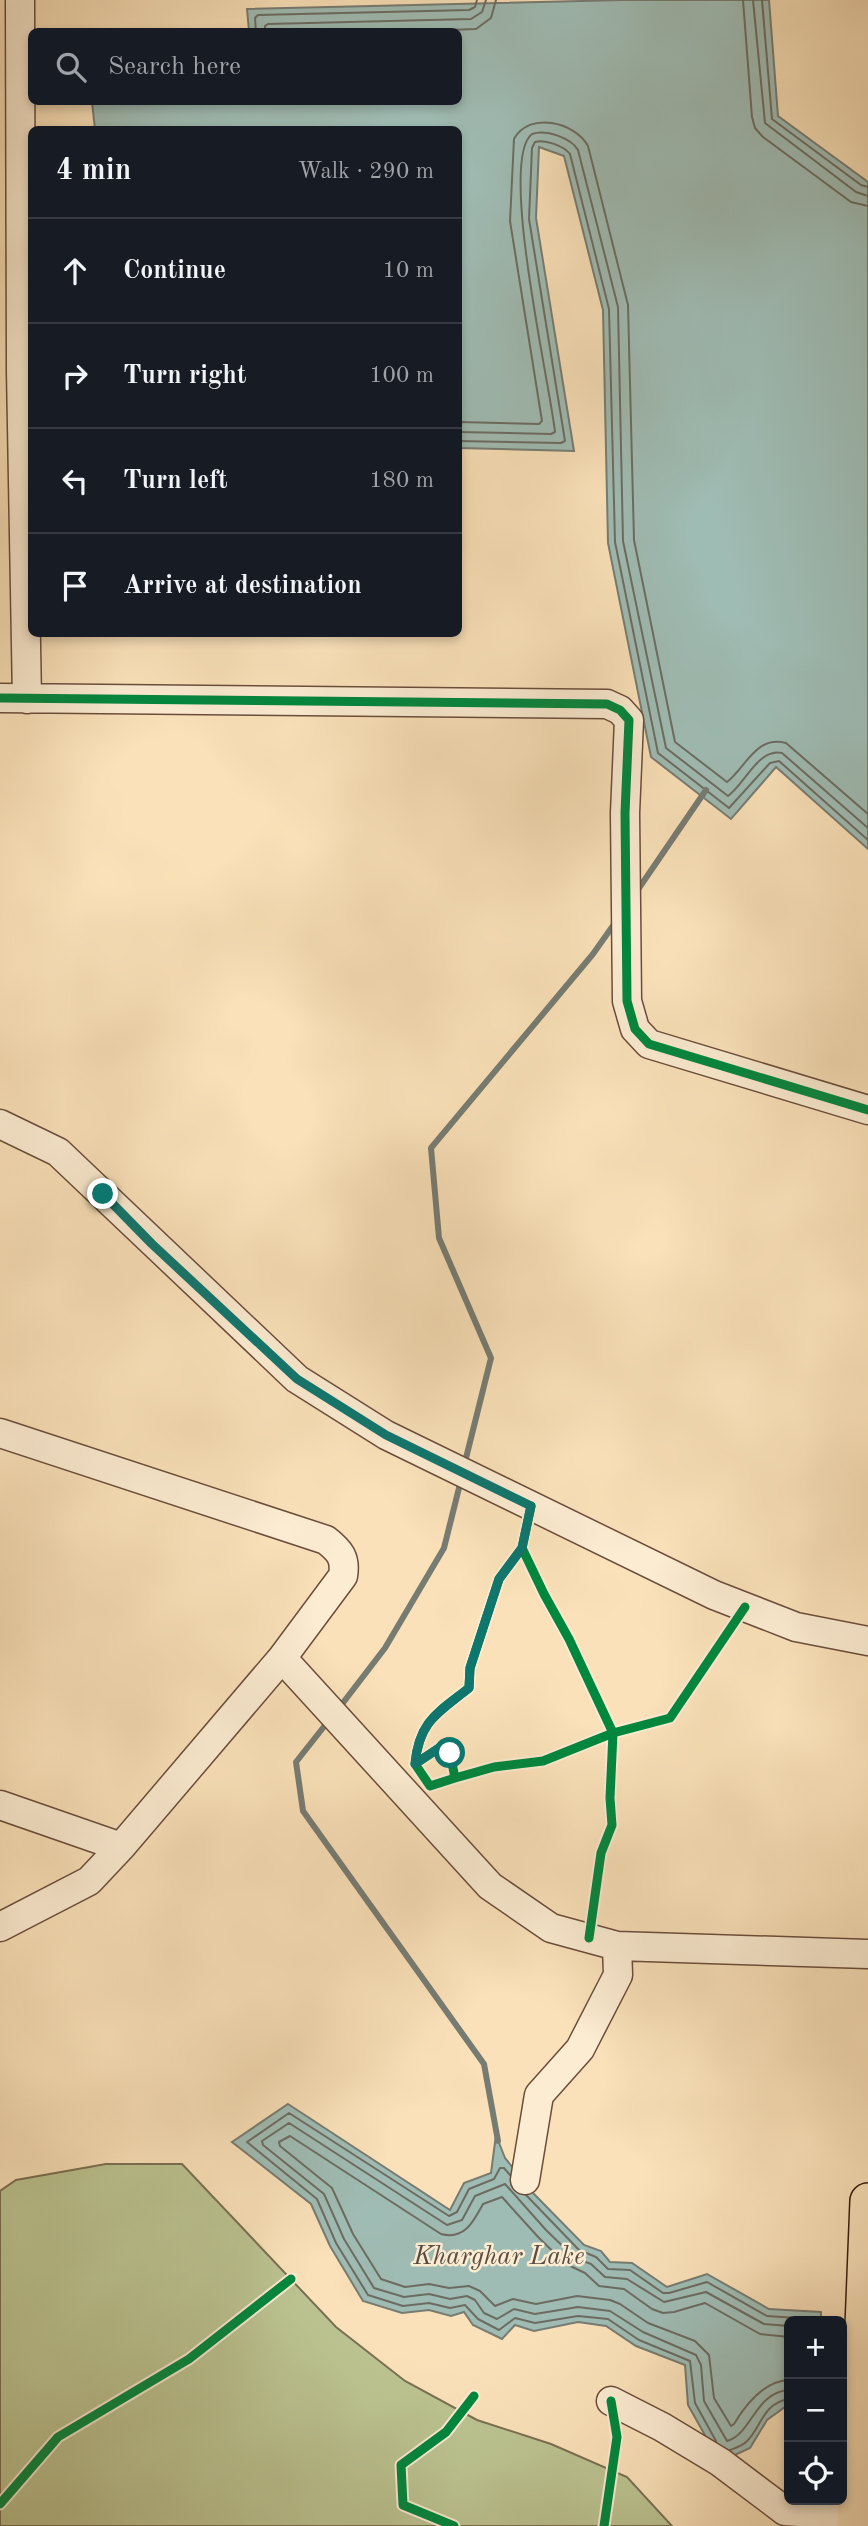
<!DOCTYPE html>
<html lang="en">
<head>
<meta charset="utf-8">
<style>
	body { margin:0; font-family:"Old Standard TT",serif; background:#242831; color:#f1f3f6 }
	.controls { position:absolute; right:21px; bottom:21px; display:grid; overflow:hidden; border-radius:10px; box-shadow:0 4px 10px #0003 }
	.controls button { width:63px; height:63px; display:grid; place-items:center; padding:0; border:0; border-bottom:2px solid #363941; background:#171b24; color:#f1f3f6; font:35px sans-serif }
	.stop { position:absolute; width:21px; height:21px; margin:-16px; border:5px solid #0f766e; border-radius:50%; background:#fff }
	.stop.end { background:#0f766e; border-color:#fff; box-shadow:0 2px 7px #0008 }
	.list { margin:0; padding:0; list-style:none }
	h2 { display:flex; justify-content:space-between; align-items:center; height:91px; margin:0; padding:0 28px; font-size:30px }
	h2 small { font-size:23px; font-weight:400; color:#9ea1a6 }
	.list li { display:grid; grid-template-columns:46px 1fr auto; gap:21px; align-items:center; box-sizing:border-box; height:105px; padding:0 28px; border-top:2px solid #363941 }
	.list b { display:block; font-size:26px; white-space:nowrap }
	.list em { font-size:23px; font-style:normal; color:#9ea1a6 }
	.icon { flex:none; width:38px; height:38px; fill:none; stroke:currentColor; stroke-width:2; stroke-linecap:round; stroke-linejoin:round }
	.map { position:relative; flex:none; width:868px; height:2526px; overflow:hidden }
	.search { position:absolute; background:#171b24; box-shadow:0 4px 10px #0003; left:28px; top:28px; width:434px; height:77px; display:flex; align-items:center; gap:18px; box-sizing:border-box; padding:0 24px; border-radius:10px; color:#9ea1a6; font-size:26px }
	.panel { position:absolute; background:#171b24; box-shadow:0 4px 10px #0003; left:28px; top:126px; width:434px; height:511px; border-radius:10px }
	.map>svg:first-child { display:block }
	.green { fill:#bbc391; stroke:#7a7051; stroke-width:2 }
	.water { fill:#9fbcb4; stroke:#777c73; stroke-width:2 }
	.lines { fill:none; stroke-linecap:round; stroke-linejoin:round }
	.shore { stroke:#6c6c62; stroke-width:2 }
	.stream { stroke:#777c73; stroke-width:6 }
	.minor-casing { stroke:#6a4d3b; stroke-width:31 }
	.major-casing { stroke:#3a1c11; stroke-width:38 }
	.minor { stroke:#fcecd2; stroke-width:28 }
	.major { stroke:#fae1b9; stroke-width:35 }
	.cycleway-casing { stroke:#fcecd2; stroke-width:13 }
	.cycleway { stroke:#00873e; stroke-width:9 }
	.route { stroke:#0f766e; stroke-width:9 }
	.labels { text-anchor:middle; stroke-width:5; stroke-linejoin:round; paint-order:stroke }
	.water-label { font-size:26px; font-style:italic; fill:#584c42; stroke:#fcecd2 }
</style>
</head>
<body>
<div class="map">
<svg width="868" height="2526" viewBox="0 0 868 2526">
	<rect width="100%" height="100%" fill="#fae1b9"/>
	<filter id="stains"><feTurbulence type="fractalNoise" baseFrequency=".00286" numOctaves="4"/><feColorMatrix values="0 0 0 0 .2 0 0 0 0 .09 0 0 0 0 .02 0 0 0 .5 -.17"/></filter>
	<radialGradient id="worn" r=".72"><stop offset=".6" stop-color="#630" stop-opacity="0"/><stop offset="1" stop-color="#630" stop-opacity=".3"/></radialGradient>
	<!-- green -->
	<path class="green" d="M106 2164H182L336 2327 405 2381 477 2420 551 2444 627 2477 672 2526H0V2191L16 2180Z"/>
	<!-- water -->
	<path class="water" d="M623 0H769L778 116 868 182V849L776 767 731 819 651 757 608 543 603 310 564 156 539 147 536 218 574 451 459 448 458 130 95 129 92 102H458V32L249 31 247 9Z
		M288 2104 450 2210 464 2183 491 2173 496 2135 505 2158 534 2194 584 2245 601 2251 610 2262 632 2263 667 2287 707 2274 769 2309 821 2312V2321H789V2404L767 2420 750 2448 720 2462 688 2405 685 2365 636 2346 606 2326 578 2322 534 2331 515 2325 502 2339 473 2325 464 2312 451 2316 429 2310 402 2313 363 2301 330 2246 311 2204 232 2142Z"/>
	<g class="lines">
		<!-- shore -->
		<path class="shore" d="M743 0 752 117 755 128 763 137 851 202 868 206
			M753 0 765 123 856 192 868 196
			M762 0 772 119 861 185 868 187
			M256 32 255 18 258 15 469 10 475 7 477 0
			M265 32V26L268 24 471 19 482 12 486 0
			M391 32 476 29 491 18 496 0
			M458 422 539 424 542 421 510 221 514 139C529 111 575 122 588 146L628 305 634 540 675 742 727 782C746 767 756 735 786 743L868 814
			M458 432 551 434 555 432C550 384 498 160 532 134 546 129 571 138 578 150L618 307 623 541 666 748 728 796C745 784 758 748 782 753L868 828
			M458 441 561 443 565 441 529 219 532 148 535 142C545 139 564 146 570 154L609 309 615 542 658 753 729 808 770 763 779 761 868 840
			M510 2175 504 2168H500L494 2179 469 2189 457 2212 449 2216 289 2113 247 2142 317 2199 336 2243 368 2295 403 2306 429 2303 450 2308 465 2305 478 2319 499 2330 515 2318 535 2323 578 2316 608 2319 639 2340 690 2361 695 2403 716 2441
			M526 2195 579 2250 596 2257 608 2269 630 2270 663 2293H669L707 2282 767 2316 811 2319 814 2321
			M789 2326 764 2324 706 2292 664 2302 627 2279 605 2277 591 2264 575 2258 546 2230 505 2184 475 2196 462 2220 447 2225 289 2123 262 2141 263 2145 324 2194 344 2239 374 2288 404 2297 429 2294 450 2299 467 2296 475 2300 484 2313 497 2319 514 2309 535 2314 578 2307 610 2311 643 2332 696 2355 701 2365 704 2401 727 2441C752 2434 755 2392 789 2390
			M789 2337 760 2334 705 2303 674 2312 663 2313 652 2309 624 2289 599 2286 585 2273 566 2264 539 2238 502 2197 483 2204C473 2222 465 2240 441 2234L290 2136 279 2142 280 2146 332 2188 353 2234 381 2279 405 2287 429 2284 449 2288 469 2286 480 2291 495 2306 513 2299 536 2304 577 2296 610 2300 620 2304 648 2323 695 2341 709 2355 714 2398 731 2426 734 2424C746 2404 764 2381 789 2380
			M730 2450C735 2448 742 2446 746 2442 761 2429 762 2403 789 2399"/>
		<!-- stream -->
		<path class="stream" d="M637 891 706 790
			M464 1466 491 1358 439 1238 431 1148 593 954 617 920
			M339 1708 385 1648 444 1548 461 1480
			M330 1719 296 1762 303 1811 484 2064 498 2141"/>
		<!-- minor casing -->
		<g class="minor-casing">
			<path id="minor" d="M20 0 21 371 27 699
				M0 698 607 704 620 710 629 720 625 813 627 1001 635 1029 649 1044 868 1110
				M0 1124 58 1152 297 1379 386 1435 714 1595 796 1627 868 1641
				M0 1433 326 1540C340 1551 346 1558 343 1576L282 1658 121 1847 89 1881 0 1927
				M282 1658 490 1886 551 1928 617 1946 868 1954
				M0 1805 121 1847
				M525 2180 539 2095 580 2049 618 1975 617 1946
				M611 2401 662 2427 720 2462 785 2511 868 2517"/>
		</g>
		<!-- major casing -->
		<g class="major-casing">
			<path id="major" d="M855 2526 868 2201"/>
		</g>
		<!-- minor -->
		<use href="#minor" class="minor"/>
		<!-- major -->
		<use href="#major" class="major"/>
		<!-- cycleway casing -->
		<g class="cycleway-casing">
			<path id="cycleway" d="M0 698 607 704 620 710 629 720 625 813 627 1001 635 1029 649 1044 868 1110
				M531 1506 522 1548 544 1594 569 1639 613 1733 610 1798 612 1825 601 1853 589 1938
				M415 1764 439 1748 450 1753 455 1778 430 1786 415 1764C419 1721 438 1712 469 1688L470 1668 499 1579 522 1548
				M455 1778 494 1767 543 1761 613 1733 670 1718 745 1607
				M0 2504 58 2437 189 2359 291 2279
				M454 2526 403 2505 401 2465 446 2432 474 2396
				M604 2526 617 2437 611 2401"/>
		</g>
		<!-- cycleway -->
		<use href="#cycleway" class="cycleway"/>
	</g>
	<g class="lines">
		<!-- route -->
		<path class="route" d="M103 1194 152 1244 297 1379 386 1435 531 1506 522 1548 499 1579 470 1668 469 1688C438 1713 419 1721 415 1764L439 1748 450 1753"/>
	</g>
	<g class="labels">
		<!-- water labels -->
		<g class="water-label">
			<text x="499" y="2264">Kharghar Lake</text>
		</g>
	</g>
	<rect width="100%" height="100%" filter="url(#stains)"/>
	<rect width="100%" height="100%" fill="url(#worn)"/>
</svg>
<div class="controls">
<button>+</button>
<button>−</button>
<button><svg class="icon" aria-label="locate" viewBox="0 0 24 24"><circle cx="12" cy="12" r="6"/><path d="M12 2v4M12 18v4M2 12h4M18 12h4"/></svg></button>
</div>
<div class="stop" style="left:450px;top:1753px"></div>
<div class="stop end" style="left:103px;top:1194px"></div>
<div class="search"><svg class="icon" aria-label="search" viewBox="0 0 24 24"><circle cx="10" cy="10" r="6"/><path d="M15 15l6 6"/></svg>Search here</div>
<section class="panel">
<h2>4 min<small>Walk · 290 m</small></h2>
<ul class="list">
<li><svg class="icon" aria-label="ahead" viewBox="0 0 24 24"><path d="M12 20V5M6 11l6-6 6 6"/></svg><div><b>Continue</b></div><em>10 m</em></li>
<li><svg class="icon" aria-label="right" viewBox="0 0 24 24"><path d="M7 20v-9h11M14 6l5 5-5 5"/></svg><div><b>Turn right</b></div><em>100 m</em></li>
<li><svg class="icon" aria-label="left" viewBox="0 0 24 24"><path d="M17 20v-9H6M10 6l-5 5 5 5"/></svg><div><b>Turn left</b></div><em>180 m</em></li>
<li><svg class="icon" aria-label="arrive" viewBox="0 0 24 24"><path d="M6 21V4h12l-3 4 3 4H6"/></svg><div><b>Arrive at destination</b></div></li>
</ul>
</section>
</div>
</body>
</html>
